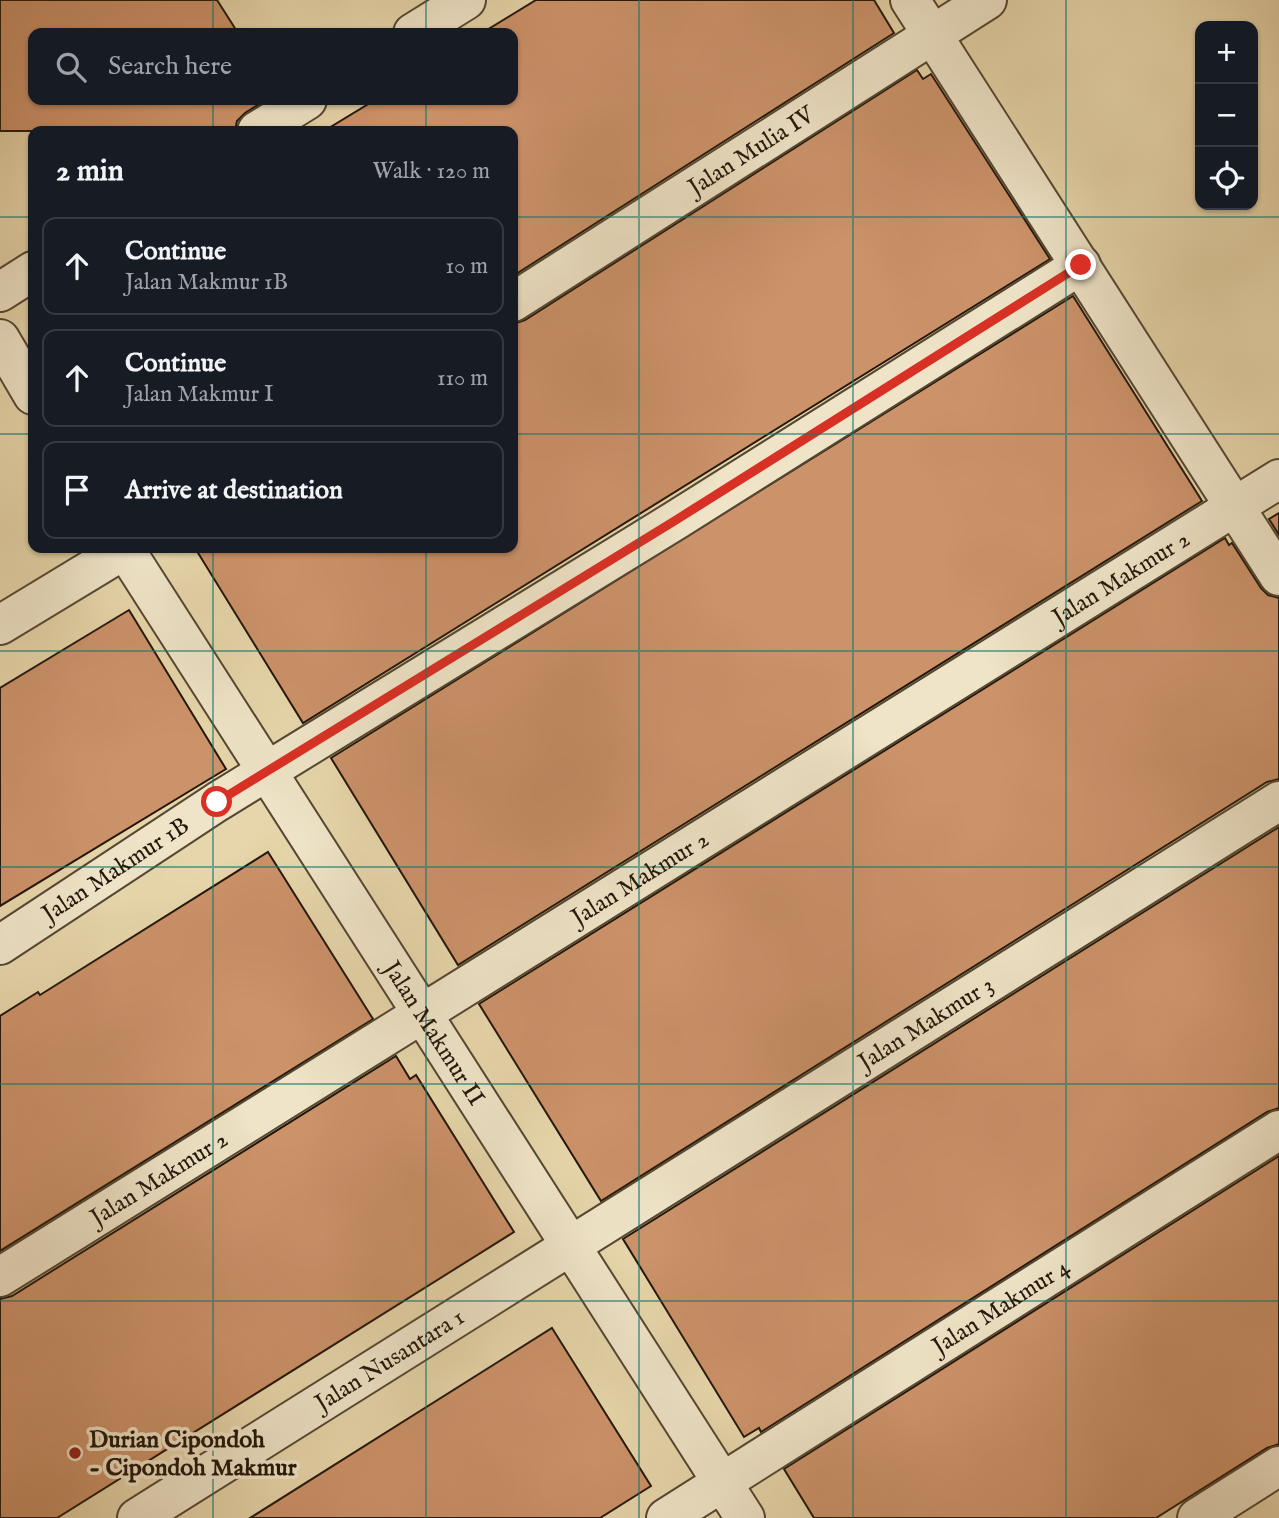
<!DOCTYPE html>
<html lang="en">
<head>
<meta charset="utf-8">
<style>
	body { margin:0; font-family:"IM FELL English",serif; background:#242831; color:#f1f3f6 }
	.controls { position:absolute; right:21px; top:21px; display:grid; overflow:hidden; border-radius:14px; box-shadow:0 2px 5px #0004 }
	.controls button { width:63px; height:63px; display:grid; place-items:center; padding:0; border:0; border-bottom:2px solid #363941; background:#171b24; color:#f1f3f6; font:35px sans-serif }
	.stop { position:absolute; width:21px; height:21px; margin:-16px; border:5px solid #d93025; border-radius:50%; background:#fff }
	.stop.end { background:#d93025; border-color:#fff; box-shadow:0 2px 7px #0008 }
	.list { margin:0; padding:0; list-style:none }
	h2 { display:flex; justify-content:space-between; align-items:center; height:91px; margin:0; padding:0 28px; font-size:30px }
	h2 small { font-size:23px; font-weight:400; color:#9ea1a6 }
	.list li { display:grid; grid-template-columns:46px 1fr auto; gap:21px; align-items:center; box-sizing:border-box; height:98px; margin:0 14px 14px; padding:0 14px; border:2px solid #363941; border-radius:14px }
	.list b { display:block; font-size:26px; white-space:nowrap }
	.list p { margin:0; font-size:23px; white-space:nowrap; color:#9ea1a6 }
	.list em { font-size:23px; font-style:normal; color:#9ea1a6 }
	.icon { flex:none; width:38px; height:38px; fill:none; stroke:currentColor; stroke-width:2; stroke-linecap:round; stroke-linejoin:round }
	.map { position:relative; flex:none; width:1279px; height:1518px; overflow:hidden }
	.search { position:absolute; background:#171b24; box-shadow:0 2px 5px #0004; left:28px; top:28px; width:490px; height:77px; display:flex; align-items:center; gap:18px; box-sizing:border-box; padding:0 24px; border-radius:14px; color:#9ea1a6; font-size:26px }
	.panel { position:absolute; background:#171b24; box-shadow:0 2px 5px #0004; left:28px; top:126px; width:490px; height:427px; border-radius:14px }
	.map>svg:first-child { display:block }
	.building { fill:#cc926a; stroke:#24170a; stroke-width:2 }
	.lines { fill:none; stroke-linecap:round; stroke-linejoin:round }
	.street-casing { stroke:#554732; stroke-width:42 }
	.street { stroke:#efe4c8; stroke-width:38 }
	.route { stroke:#d93025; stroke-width:9 }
	.grid { fill:none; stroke:#0f766e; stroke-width:2; stroke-opacity:0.55 }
	.poi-dot { fill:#8f2418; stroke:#efe4c8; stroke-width:2.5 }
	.labels { text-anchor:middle; stroke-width:7; stroke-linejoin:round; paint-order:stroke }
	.street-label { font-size:24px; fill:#24170a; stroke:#efe4c8 }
	.poi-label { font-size:24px; font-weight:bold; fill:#24170a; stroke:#efe4c8; text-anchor:start }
</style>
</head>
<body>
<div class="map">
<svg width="1279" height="1518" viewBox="0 0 1279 1518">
	<rect width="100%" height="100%" fill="#e7d6ab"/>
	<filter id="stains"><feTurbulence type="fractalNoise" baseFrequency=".00286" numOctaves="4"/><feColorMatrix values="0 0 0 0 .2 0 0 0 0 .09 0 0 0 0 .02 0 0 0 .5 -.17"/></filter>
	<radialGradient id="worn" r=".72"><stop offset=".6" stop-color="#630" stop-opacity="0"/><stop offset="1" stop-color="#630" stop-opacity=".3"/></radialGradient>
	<!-- building -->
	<path class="building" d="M0 0H217L238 33H33V100H266L245 113 237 121 235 131H0Z
		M536 0H874L894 33 513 276V131H324L375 100H513V33H482Z
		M917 70 923 79 931 74 1050 259 303 723 195 548H513V324L525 320Z
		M1073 296 1202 501 458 965 331 758Z
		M1279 513V535L1269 519Z
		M1225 538 1229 545 1232 543 1261 588 1268 595 1279 598V779L1267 782 601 1201 479 1004Z
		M129 610 226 769 0 906V688Z
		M1279 827V1108L1267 1112 761 1432 759 1428 744 1437 623 1239Z
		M268 852 373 1019 0 1251V1016L38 992 40 995Z
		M396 1056 410 1079 416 1075 514 1232 57 1518H0V1299L12 1296Z
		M1279 1156V1444L1267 1448 1156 1518H814L784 1469Z
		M552 1328 651 1486 600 1518H250Z"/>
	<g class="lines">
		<!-- street casing -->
		<g class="street-casing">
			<g id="street">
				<path d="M910 0 1279 576"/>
				<path d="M413 33 466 0"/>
				<path d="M257 131 307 100"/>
				<path d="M0 292 33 271"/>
				<path id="s1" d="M513 302 987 0"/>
				<path d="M0 339 33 395"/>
				<path id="s2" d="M124 548 745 1518"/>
				<path d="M0 625 127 548"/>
				<path id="s3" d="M0 945 217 802 676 520 1081 265"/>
				<path id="s4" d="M0 1277 1279 479"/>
				<path id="s5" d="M137 1518 1279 801"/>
				<path id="s6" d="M666 1518 1279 1130"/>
				<path d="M1197 1518 1279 1466"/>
			</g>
		</g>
		<!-- street -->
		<use href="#street" class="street"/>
	</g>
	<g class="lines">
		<!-- route -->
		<path class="route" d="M217 802 676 520 1081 265"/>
	</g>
	<!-- grid -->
	<path class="grid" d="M213 0V33M426 0V33M639 0V1518M853 0V1518M1066 0V1518M213 100V131M426 100V131M0 217H33M513 217H1279M0 434H33M513 434H1279M213 548V1518M426 548V1518M0 651H1279M0 867H1279M0 1084H1279M0 1301H1279"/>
	<!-- markers -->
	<circle class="poi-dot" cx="75" cy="1453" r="7"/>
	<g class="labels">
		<!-- street labels -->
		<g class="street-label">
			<text dy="8" stroke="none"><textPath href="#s1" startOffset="282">Jalan Mulia IV</textPath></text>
			<text dy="8" stroke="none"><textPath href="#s4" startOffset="1321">Jalan Makmur 2</textPath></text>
			<text dy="8" stroke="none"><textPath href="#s3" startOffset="138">Jalan Makmur 1B</textPath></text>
			<text dy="8" stroke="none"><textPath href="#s4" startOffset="754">Jalan Makmur 2</textPath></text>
			<text dy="8" stroke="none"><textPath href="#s5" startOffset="931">Jalan Makmur 3</textPath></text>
			<text dy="8" stroke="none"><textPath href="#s2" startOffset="576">Jalan Makmur II</textPath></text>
			<text dy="8" stroke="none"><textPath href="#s4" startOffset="187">Jalan Makmur 2</textPath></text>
			<text dy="8" stroke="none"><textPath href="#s6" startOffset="396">Jalan Makmur 4</textPath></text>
			<text dy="8" stroke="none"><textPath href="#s5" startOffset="298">Jalan Nusantara 1</textPath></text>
		</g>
		<!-- poi labels -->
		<g class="poi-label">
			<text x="89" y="1447">Durian Cipondoh<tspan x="89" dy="28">- Cipondoh Makmur</tspan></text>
		</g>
	</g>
	<rect width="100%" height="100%" filter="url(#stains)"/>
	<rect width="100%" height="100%" fill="url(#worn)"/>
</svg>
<div class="controls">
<button>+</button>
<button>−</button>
<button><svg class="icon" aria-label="locate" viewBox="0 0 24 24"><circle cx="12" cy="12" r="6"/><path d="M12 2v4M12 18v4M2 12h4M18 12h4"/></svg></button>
</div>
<div class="stop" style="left:217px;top:802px"></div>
<div class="stop end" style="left:1081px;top:265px"></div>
<div class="search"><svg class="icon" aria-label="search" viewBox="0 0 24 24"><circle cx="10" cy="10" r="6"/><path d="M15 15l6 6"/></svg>Search here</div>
<section class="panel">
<h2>2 min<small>Walk · 120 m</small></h2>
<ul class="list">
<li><svg class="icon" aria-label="ahead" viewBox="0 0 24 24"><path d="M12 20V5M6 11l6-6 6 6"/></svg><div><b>Continue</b><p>Jalan Makmur 1B</p></div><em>10 m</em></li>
<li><svg class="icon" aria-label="ahead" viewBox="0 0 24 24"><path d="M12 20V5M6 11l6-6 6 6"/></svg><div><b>Continue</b><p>Jalan Makmur I</p></div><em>110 m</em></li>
<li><svg class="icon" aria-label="arrive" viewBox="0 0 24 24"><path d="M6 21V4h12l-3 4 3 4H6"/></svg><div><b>Arrive at destination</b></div></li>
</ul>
</section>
</div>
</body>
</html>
